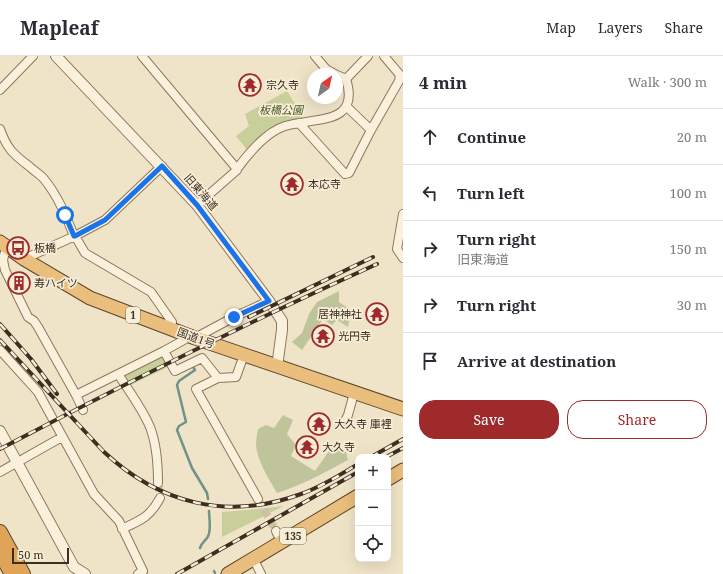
<!DOCTYPE html>
<html lang="en">
<head>
<meta charset="utf-8">
<style>
	body { margin:0; font-family:"Noto Serif","Noto Sans JP",serif; background:#f2f2f3; color:#2b2b33 }
	.controls { position:absolute; right:12px; bottom:12px; display:grid; overflow:hidden; border-radius:8px; box-shadow:0 4px 16px #0002 }
	.controls button { width:36px; height:36px; display:grid; place-items:center; padding:0; border:0; border-bottom:1px solid #e1e1e2; background:#fff; color:#2b2b33; font:20px sans-serif }
	.compass { position:absolute; left:307px; top:12px; width:36px; height:36px; border-radius:50%; background:#fff; box-shadow:0 4px 16px #0002; rotate:34deg }
	.scale { position:absolute; left:12px; bottom:10px; width:57px; box-sizing:border-box; padding-left:4px; border:2px solid #3d2e20; border-top:0; font-size:11px; line-height:14px; white-space:nowrap; color:#3d2e20; -webkit-text-stroke:3px #f7eed8; paint-order:stroke }
	.stop { position:absolute; width:12px; height:12px; margin:-9px; border:3px solid #1a73e8; border-radius:50%; background:#fff }
	.stop.end { background:#1a73e8; border-color:#fff; box-shadow:0 1px 4px #0008 }
	.list { margin:0; padding:0; list-style:none }
	h2 { display:flex; justify-content:space-between; align-items:center; height:52px; margin:0; padding:0 16px; font-size:17px }
	h2 small { font-size:13px; font-weight:400; color:#7c7c81 }
	.list li { display:grid; grid-template-columns:26px 1fr auto; gap:12px; align-items:center; box-sizing:border-box; height:56px; padding:0 16px; border-top:1px solid #e1e1e2 }
	.list b { display:block; font-size:15px; white-space:nowrap }
	.list p { margin:0; font-size:13px; white-space:nowrap; color:#7c7c81 }
	.list em { font-size:13px; font-style:normal; color:#7c7c81 }
	.actions { display:flex; gap:8px; padding:12px 16px }
	.actions a { flex:1; padding:9px 0; border:1px solid #9e2a2b; border-radius:16px; text-align:center; font-size:14px; color:#9e2a2b }
	.actions .main { background:#9e2a2b; color:#fff }
	.icon { flex:none; width:22px; height:22px; fill:none; stroke:currentColor; stroke-width:2; stroke-linecap:round; stroke-linejoin:round }
	.map { position:relative; flex:none; width:403px; height:518px; overflow:hidden }
	header { display:flex; align-items:center; gap:24px; box-sizing:border-box; height:56px; padding:0 20px; background:#fff; border-bottom:1px solid #e1e1e2 }
	header strong { font-size:19px }
	nav { display:flex; gap:22px; margin-inline-start:auto; font-size:14px }
	main { display:flex }
	aside { flex:1; background:#fff }
	.map>svg:first-child { display:block }
	.green { fill:#c9cf9b }
	.cemetery { fill:#bfc49a }
	.lines { fill:none; stroke-linecap:round; stroke-linejoin:round }
	.stream { stroke:#6f938a; stroke-width:2.5 }
	.minor-tunnel { stroke:#ccc0a6; stroke-width:8; stroke-dasharray:8 4; stroke-linecap:butt }
	.minor-casing { stroke:#8d765c; stroke-width:10 }
	.tertiary-casing { stroke:#8d765c; stroke-width:12 }
	.trunk-casing { stroke:#5b4430; stroke-width:15 }
	.motorway-casing { stroke:#5b4430; stroke-width:16 }
	.minor { stroke:#faf1dc; stroke-width:8 }
	.tertiary { stroke:#faf1dc; stroke-width:10 }
	.trunk { stroke:#eabe7c; stroke-width:13 }
	.motorway { stroke:#e0a458; stroke-width:14 }
	.rail-casing { stroke:#3d2e20; stroke-width:4 }
	.rail { stroke:#f7eed8; stroke-width:2.5; stroke-dasharray:8; stroke-linecap:butt }
	.route { stroke:#1a73e8; stroke-width:5 }
	.labels { text-anchor:middle; stroke-width:3.5; stroke-linejoin:round; paint-order:stroke }
	.shield { fill:#f7eed8; stroke:#756857; stroke-width:1 }
	.shield-label { font-size:10px; font-weight:bold; fill:#3d2e20 }
	.poi-label { font-size:11px; fill:#3d2e20; stroke:#f7eed8; text-anchor:start }
	.park-label { font-size:11px; font-style:italic; fill:#4d5a26; stroke:#f7eed8 }
	.street-label { font-size:11px; fill:#3d2e20; stroke:#f7eed8 }
</style>
</head>
<body>
<header>
<strong>Mapleaf</strong>
<nav><a>Map</a><a>Layers</a><a>Share</a></nav>
</header>
<main>
<div class="map">
<svg width="403" height="518" viewBox="0 0 403 518">
	<rect width="100%" height="100%" fill="#f0e4c8"/>
	<!-- green -->
	<path class="green" d="M287 35 305 64 283 69 248 95 236 80 249 70 245 58Z
		M163 298 170 310 129 330 121 319Z
		M284 450 222 481V456L247 454Z"/>
	<!-- cemetery -->
	<path class="cemetery" d="M339 235V246L351 254 348 271 337 264 332 269 323 263 302 294 292 286 302 277 309 258 317 246Z
		M283 359 293 364 287 378 296 389 291 400 315 415 334 388 346 396 348 404C324 417 302 429 277 437 269 423 257 405 256 389 256 384 257 378 258 373L266 369 274 372Z"/>
	<g class="lines">
		<!-- stream -->
		<path class="stream" d="M193 311 195 314 179 325 177 329 186 366 179 370 177 374 192 412 207 437 208 443
			M200 492C202 486 204 486 207 482 212 476 209 462 209 455
			M214 515 215 517"/>
		<!-- minor-tunnel -->
		<path class="minor-tunnel" d="M158 427 160 442
			M258 443 276 475"/>
		<!-- minor casing -->
		<g class="minor-casing">
			<path id="minor" d="M142 0 237 113
				M315 0 326 13 335 18
				M346 23 368 0
				M0 34 33 0
				M347 51 371 74
				M299 67 345 118 349 117 371 74 399 25 400 19 384 0
				M0 73C7 93 13 98 30 111 34 115 40 118 44 123 58 140 66 160 74 180
				M197 149 237 114V113C248 98 266 76 285 70 314 61 361 70 346 23L337 19
				M403 158 397 193 403 202
				M75 180 85 197 151 236 172 266 171 273
				M6 191 3 204 5 214 28 261 34 265 38 271 76 339 164 295 191 280
				M24 203 75 180 105 164 162 110
				M195 282 234 261 269 245
				M0 294 38 336 94 438 119 465 143 515 138 518
				M164 295 175 315 202 302 218 322
				M244 299 236 321 218 322 196 333 258 443
				M118 318C129 335 142 352 150 371 157 389 158 409 158 427
				M76 339 83 354
				M345 365 348 359 354 337
				M0 416 62 381
				M122 473C141 464 150 461 160 442
				M276 475 282 487
				M254 504 261 518"/>
		</g>
		<!-- tertiary casing -->
		<g class="tertiary-casing">
			<path id="tertiary" d="M56 0 197 149 269 245 282 265V274L277 311
				M0 375 74 511 85 518"/>
		</g>
		<!-- trunk casing -->
		<g class="trunk-casing">
			<path id="trunk" d="M0 186 24 203 90 242 195 282 403 353
				M388 423 403 414
				M228 518 358 440"/>
		</g>
		<!-- motorway casing -->
		<g class="motorway-casing">
			<path id="motorway" d="M0 476 23 518
				M0 497 12 518"/>
		</g>
		<!-- minor -->
		<use href="#minor" class="minor"/>
		<!-- tertiary -->
		<use href="#tertiary" class="tertiary"/>
		<!-- trunk -->
		<use href="#trunk" class="trunk"/>
		<!-- motorway -->
		<use href="#motorway" class="motorway"/>
		<!-- rail casing -->
		<g class="rail-casing">
			<path id="rail" d="M249 261 373 201
				M0 268 31 303 57 338
				M0 284 104 396C160 448 228 465 301 438 321 431 340 419 358 408
				M0 393C124 328 249 266 377 208
				M371 401 403 383
				M386 401 403 392
				M177 518 358 416"/>
		</g>
		<!-- rail -->
		<use href="#rail" class="rail"/>
	</g>
	<g class="lines">
		<!-- route -->
		<path class="route" d="M65 159 74 180H75L105 164 162 110 197 149 269 245 234 261"/>
	</g>
	<!-- icons -->
	<defs>
		<g id="temple-ring" transform="scale(1.15)"><circle r="9.5" fill="#f7eed8" stroke="#9e2a2b" stroke-width="1.5"/><path d="M0-6L5-2H3V0L6.5 2.5H4V6H1.5V3h-3V6H-4V2.5H-6.5L-3 0V-2H-5Z" fill="#9e2a2b"/></g>
		<g id="bus-ring" transform="scale(1.15)"><circle r="9.5" fill="#f7eed8" stroke="#9e2a2b" stroke-width="1.5"/><path d="M-5-6H5V4H4V6H2V4H-2V6H-4V4H-5ZM-3.5-4V0h7V-4ZM-3.5 1.2v1.5H-2V1.2ZM2 1.2v1.5H3.5V1.2Z" fill="#9e2a2b"/></g>
		<g id="building-ring" transform="scale(1.15)"><circle r="9.5" fill="#f7eed8" stroke="#9e2a2b" stroke-width="1.5"/><path d="M-4-6H4V6H1V3H-1V6H-4ZM-2.5-4.3h1.7v1.8h-1.7ZM.8-4.3h1.7v1.8H.8ZM-2.5-1h1.7V.8h-1.7ZM.8-1h1.7V.8H.8Z" fill="#9e2a2b"/></g>
	</defs>
	<g fill-rule="evenodd">
		<use href="#temple-ring" x="250" y="29"/>
		<use href="#temple-ring" x="292" y="128"/>
		<use href="#bus-ring" x="18" y="192"/>
		<use href="#building-ring" x="19" y="227"/>
		<use href="#temple-ring" x="377" y="258"/>
		<use href="#temple-ring" x="323" y="280"/>
		<use href="#temple-ring" x="319" y="368"/>
		<use href="#temple-ring" x="307" y="391"/>
	</g>
	<g class="labels">
		<!-- shield labels -->
		<g class="shield">
			<rect x="126" y="251" width="14" height="16" rx="3"/>
			<rect x="280" y="472" width="26" height="16" rx="3"/>
		</g>
		<g class="shield-label">
			<text x="133" y="263">1</text>
			<text x="293" y="484">135</text>
		</g>
		<!-- poi labels -->
		<g class="poi-label">
			<text x="266" y="33">宗久寺</text>
			<text x="308" y="132">本応寺</text>
			<text x="34" y="196">板橋</text>
			<text x="34" y="231">寿ハイツ</text>
			<text x="362" y="262" text-anchor="end">居神神社</text>
			<text x="338" y="284">光円寺</text>
			<text x="334" y="372">大久寺 庫裡</text>
			<text x="322" y="395">大久寺</text>
		</g>
		<!-- park labels -->
		<g class="park-label">
			<text x="281" y="58">板橋公園</text>
		</g>
		<!-- street labels -->
		<g class="street-label">
			<text transform="translate(201 136) rotate(49)" y="4">旧東海道</text>
			<text transform="translate(196 282) rotate(20)" y="4">国道1号</text>
		</g>
	</g>
</svg>
<div class="controls">
<button>+</button>
<button>−</button>
<button><svg class="icon" aria-label="locate" viewBox="0 0 24 24"><circle cx="12" cy="12" r="6"/><path d="M12 2v4M12 18v4M2 12h4M18 12h4"/></svg></button>
</div>
<svg class="compass" viewBox="-18 -18 36 36"><path d="M0-13l5 13h-10z" fill="#e53935"/><path d="M0 13l5-13h-10z" fill="#7c7c81"/></svg>
<div class="scale">50 m</div>
<div class="stop" style="left:65px;top:159px"></div>
<div class="stop end" style="left:234px;top:261px"></div>
</div>
<aside>
<h2>4 min<small>Walk · 300 m</small></h2>
<ul class="list">
<li><svg class="icon" aria-label="ahead" viewBox="0 0 24 24"><path d="M12 20V5M6 11l6-6 6 6"/></svg><div><b>Continue</b></div><em>20 m</em></li>
<li><svg class="icon" aria-label="left" viewBox="0 0 24 24"><path d="M17 20v-9H6M10 6l-5 5 5 5"/></svg><div><b>Turn left</b></div><em>100 m</em></li>
<li><svg class="icon" aria-label="right" viewBox="0 0 24 24"><path d="M7 20v-9h11M14 6l5 5-5 5"/></svg><div><b>Turn right</b><p>旧東海道</p></div><em>150 m</em></li>
<li><svg class="icon" aria-label="right" viewBox="0 0 24 24"><path d="M7 20v-9h11M14 6l5 5-5 5"/></svg><div><b>Turn right</b></div><em>30 m</em></li>
<li><svg class="icon" aria-label="arrive" viewBox="0 0 24 24"><path d="M6 21V4h12l-3 4 3 4H6"/></svg><div><b>Arrive at destination</b></div></li>
</ul>
<div class="actions"><a class="main">Save</a><a>Share</a></div>
</aside>
</main>
</body>
</html>
